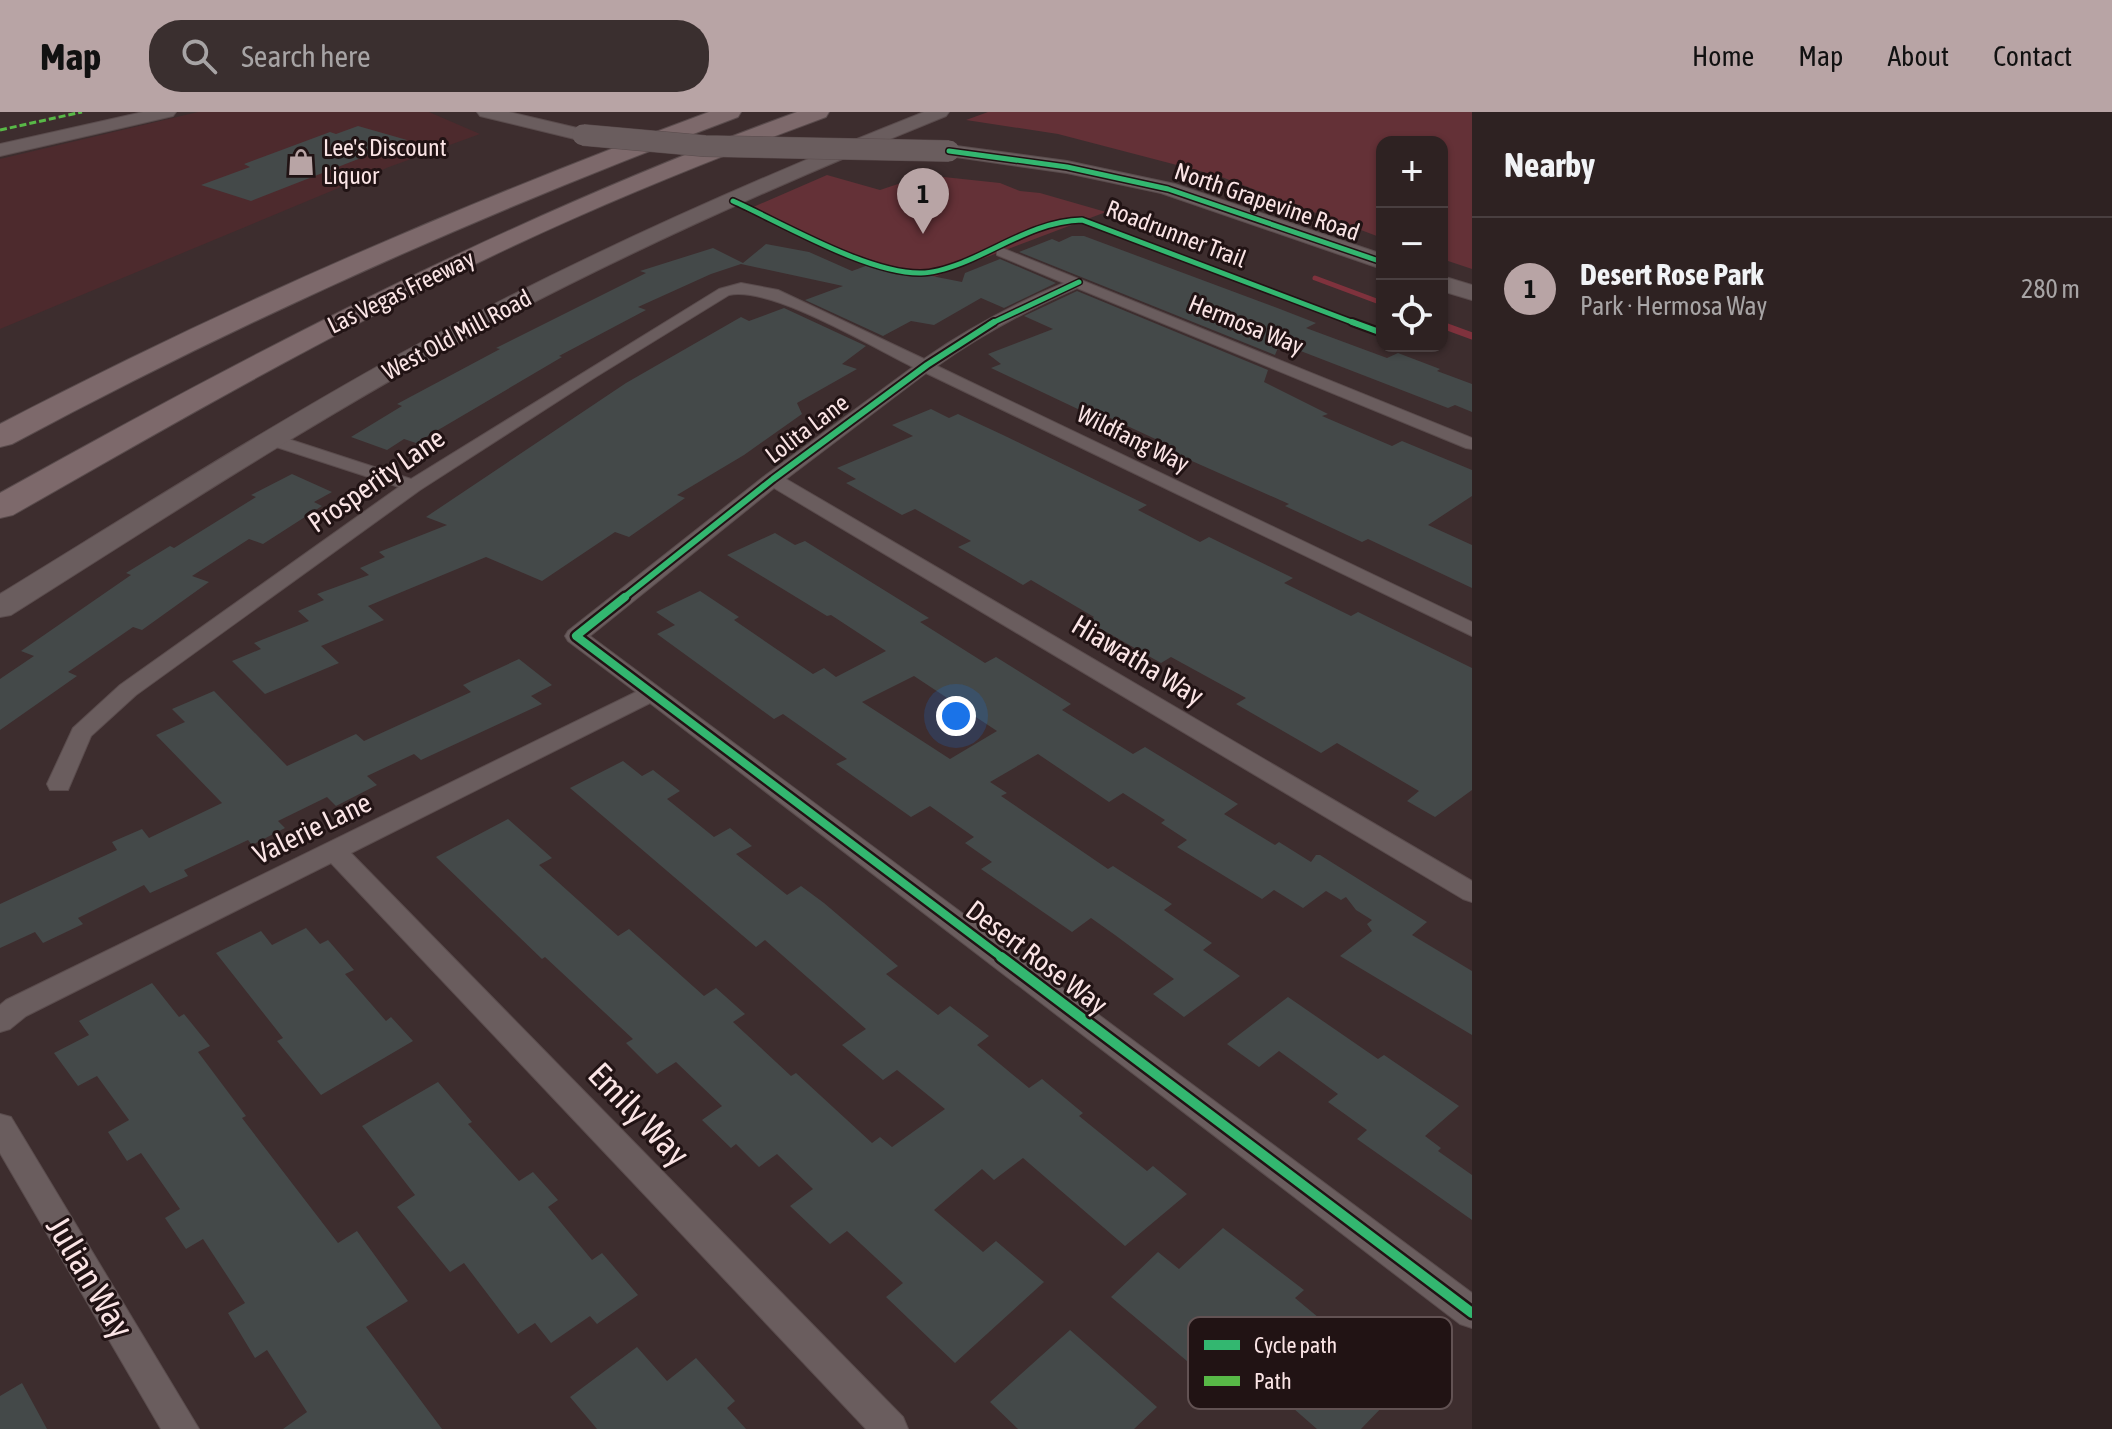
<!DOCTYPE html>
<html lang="en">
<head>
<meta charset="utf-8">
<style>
	body { margin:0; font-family:"Asap Condensed",sans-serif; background:#3a2f2f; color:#f1f3f6 }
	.controls { position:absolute; right:24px; top:24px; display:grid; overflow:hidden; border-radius:16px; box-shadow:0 2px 6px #0004 }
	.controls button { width:72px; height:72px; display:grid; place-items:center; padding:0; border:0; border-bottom:2px solid #493f40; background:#2e2222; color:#f1f3f6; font:40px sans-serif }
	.you { position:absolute; left:956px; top:604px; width:28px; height:28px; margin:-20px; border:6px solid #fff; border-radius:50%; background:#1a73e8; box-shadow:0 0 0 12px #1a73e833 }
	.badge { display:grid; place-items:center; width:52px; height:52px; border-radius:50%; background:#b8a4a5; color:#111; font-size:26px; font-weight:700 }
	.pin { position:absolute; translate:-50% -66px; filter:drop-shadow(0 2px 4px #0008) }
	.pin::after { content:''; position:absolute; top:42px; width:28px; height:24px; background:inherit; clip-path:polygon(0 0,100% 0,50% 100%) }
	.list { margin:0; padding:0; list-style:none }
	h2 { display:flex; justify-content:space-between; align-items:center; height:104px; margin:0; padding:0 32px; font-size:34px }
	h2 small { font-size:26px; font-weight:400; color:#a7a4a5 }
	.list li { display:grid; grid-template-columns:52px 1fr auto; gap:24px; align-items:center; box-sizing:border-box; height:144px; padding:0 32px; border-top:2px solid #493f40 }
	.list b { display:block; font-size:30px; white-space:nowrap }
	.list p { margin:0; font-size:26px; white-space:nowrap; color:#a7a4a5 }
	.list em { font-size:26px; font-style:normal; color:#a7a4a5 }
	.icon { flex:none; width:44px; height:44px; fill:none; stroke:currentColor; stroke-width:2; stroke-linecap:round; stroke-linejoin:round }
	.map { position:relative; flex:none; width:1472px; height:1317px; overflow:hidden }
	header { display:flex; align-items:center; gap:48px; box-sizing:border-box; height:112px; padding:0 40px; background:#b8a4a5; color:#111 }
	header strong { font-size:38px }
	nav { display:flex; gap:44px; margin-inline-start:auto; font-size:28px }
	.search { width:560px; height:72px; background:#3a2f2f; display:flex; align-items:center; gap:20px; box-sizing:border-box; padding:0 28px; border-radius:32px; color:#a7a4a5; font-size:30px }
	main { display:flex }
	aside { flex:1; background:#2e2222 }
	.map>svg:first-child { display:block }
	.built { fill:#4d2a2d }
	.green { fill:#643137 }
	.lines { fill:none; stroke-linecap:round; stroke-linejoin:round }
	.stream-far1 { stroke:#7f323d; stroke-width:5 }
	.stream { stroke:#7f323d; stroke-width:7 }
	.building { fill:#444949; fill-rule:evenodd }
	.street-casing { stroke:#5a4c4d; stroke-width:2 }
	.secondary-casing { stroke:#5a4c4d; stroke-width:2 }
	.highway-casing { stroke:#5a4c4d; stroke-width:2 }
	.street { fill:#6a5d5e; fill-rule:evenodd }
	.secondary { fill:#6a5d5e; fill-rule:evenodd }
	.highway { fill:#7d696b; fill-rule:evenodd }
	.secondary-bridge-casing { stroke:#5a4c4d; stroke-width:22; stroke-linecap:butt }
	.secondary-bridge { stroke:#6a5d5e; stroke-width:21 }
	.quiet { stroke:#58b947; stroke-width:3; stroke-dasharray:7 3; stroke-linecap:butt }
	.cycleway-far3-casing { stroke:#211314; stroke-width:8 }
	.cycleway-far2-casing { stroke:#211314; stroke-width:10 }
	.cycleway-far1-casing { stroke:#211314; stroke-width:13 }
	.cycleway-casing { stroke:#211314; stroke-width:15 }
	.cycleway-far3 { stroke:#33b770; stroke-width:5 }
	.cycleway-far2 { stroke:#33b770; stroke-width:6 }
	.cycleway-far1 { stroke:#33b770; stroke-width:8 }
	.cycleway { stroke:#33b770; stroke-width:10 }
	.labels { text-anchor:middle; stroke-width:6; stroke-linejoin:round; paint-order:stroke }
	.far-poi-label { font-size:24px; fill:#fae4e5; stroke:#211314; text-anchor:start }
	.far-street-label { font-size:24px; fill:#fae4e5; stroke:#211314 }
	.street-label { font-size:28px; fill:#fae4e5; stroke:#211314 }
	.near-street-label { font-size:34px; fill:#fae4e5; stroke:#211314 }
	.key { fill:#211314; stroke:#625253; stroke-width:2 }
	.key-label { font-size:22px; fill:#fae4e5 }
</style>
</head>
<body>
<header>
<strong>Map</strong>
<div class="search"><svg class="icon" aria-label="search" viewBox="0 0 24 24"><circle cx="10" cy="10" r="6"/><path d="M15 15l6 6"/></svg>Search here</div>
<nav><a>Home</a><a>Map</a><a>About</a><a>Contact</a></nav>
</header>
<main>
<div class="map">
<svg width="1472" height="1317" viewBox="0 0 1472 1317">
	<rect width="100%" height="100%" fill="#3d2d2e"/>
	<!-- built -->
	<path class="built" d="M198 0H429L480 22 389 55 0 217V47Z"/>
	<!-- green -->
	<path class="green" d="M988 0H1472V157L1442 147V30H1382V126L1219 64 1058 22 966 8Z
		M827 63 880 78 925 63 1000 71 1020 79 1040 81 1106 100 913 173 744 99Z"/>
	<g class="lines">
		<!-- stream-far1 -->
		<path class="stream-far1" d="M1315 166 1382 191"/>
		<!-- stream -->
		<path class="stream" d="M1442 213 1472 224"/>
	</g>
	<!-- building -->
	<path class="building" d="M358 14 407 28 251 89 201 73 250 55 244 52 330 20 336 22Z
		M1072 124H1084L1280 197 1316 211 1306 216 1387 246 1398 241 1440 257 1437 259 1472 272V300L1455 293 1448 296 1280 231 1275 243 1019 140 1052 127 1059 130Z
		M766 132 809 140 852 159 871 152 962 170 965 161 1000 147 1056 171 1004 196 981 186 934 213 911 209 883 224 805 188 843 174 741 152 711 162 638 195 646 198 559 244 562 245 416 331 404 327 387 338 351 325 402 294 397 292 500 237 496 236 646 161 640 159 713 136 743 151Z
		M1077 179 1268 258 1264 270 1328 302 1322 304 1392 334 1402 329 1472 358V384L1428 413 1472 433V476L1368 427 1362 430 1285 394 1289 392 1158 334 1164 331 1108 305 1101 308 991 256 1001 252 988 242 1053 217 1024 204Z
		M784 196 866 234 842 252 857 257 797 291 802 302 744 343 677 383 685 386 629 425 615 420 542 469 486 445 368 494 384 508 321 534 339 551 265 582 232 549 261 537 254 531 309 509 298 499 324 488 317 482 369 463 360 456 385 445 379 440 447 413 426 405 626 271 741 205 749 209Z
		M931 297 949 306 958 302 1003 323 1147 393 1138 398 1200 430 1209 425 1293 466 1284 471 1351 504 1358 500 1472 556V678L1435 705 1407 689 1419 679 1337 631 1321 641 1236 592 1246 586 1171 545 1161 551 1087 509 1094 505 1031 468 1023 473 958 435 971 429 915 397 902 403 846 371 856 367 837 356 913 324 892 313Z
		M292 362 332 380 314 390 322 394 263 432 249 427 192 464 209 470 142 518 133 515 68 560 77 564 0 618V567L34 544 21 539 131 463 126 461 170 434 174 436 256 385 251 383Z
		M775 421 795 433 805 429 929 506 920 510 985 551 996 545 1071 592 1062 598 1133 642 1145 635 1238 692 1224 702 1275 733 1279 730 1311 750 1316 743H1320L1427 810 1412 823 1472 859V923L1340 844 1372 819 1367 812 1372 808 1356 798 1346 785 1341 788 1326 779 1303 796 1274 778 1262 787 1177 735 1187 728 1161 711 1165 708 1123 681 1109 690 1038 642 990 670 1007 681 1001 684 1108 757 1113 754 1172 792 1164 798 1212 831 1203 838 1240 864 1184 905 1153 882 1174 867 1115 823 1091 806 1072 820 981 757 992 750 965 731 974 725 930 694 911 705 836 652 847 647 783 602 774 607 657 522 675 513 656 500 700 479 739 505 734 508 813 562 824 556 836 565 886 539 831 503 827 504 727 443ZM914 564 997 619 950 647 862 590Z
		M519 547 552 573 531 584 542 592 421 648 414 642 367 664 377 673 336 694 327 685 278 709 285 716 252 733 248 728 184 758 188 764 150 781 144 773 78 806 83 812 43 831 35 820 0 836V792L117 738 112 730 142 717 149 726 222 691 156 623 185 610 172 597 214 579 287 654 356 622 364 629 471 580 463 573Z
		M623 649 642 664 653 658 680 679 667 687 714 725 730 716 752 734 736 742 787 783 801 774 824 791 898 854 886 862 938 903 950 894 989 924 977 933 1029 976 1042 967 1083 1001 1079 1004 1147 1059 1153 1054 1187 1082 1125 1134 1023 1046 994 1068 982 1057 934 1098 983 1140 996 1129 1044 1170 955 1251 886 1185 903 1171 847 1119 830 1132 790 1094 813 1077 777 1042 759 1055 736 1032 731 1036 702 1008 722 994 676 950 657 962 626 931 633 927 545 845 542 847 436 745 508 707 552 746 539 753 618 824 629 817 704 884 716 876 745 902 733 910 791 964 796 961 872 1031 880 1025 892 1035 945 997 897 958 883 968 842 933 866 917 765 828 756 835 570 676Z
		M306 816 320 832 328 828 354 858 345 862 386 909 391 905 413 929 321 983 277 929 283 926 216 841 261 819 272 833Z
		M152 871 179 905 184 902 210 934 198 940 246 1004 242 1006 338 1131 357 1119 408 1189 366 1215 442 1317H283L307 1300 267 1238 255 1246 228 1201 245 1191 203 1127 186 1137 165 1106 180 1097 141 1041 127 1049 108 1020 129 1008 97 964 78 974 54 941 89 923 79 909Z
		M1288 885 1378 947 1384 943 1459 994 1425 1024 1441 1036 1438 1039 1472 1063V1108L1357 1027 1367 1018 1328 990 1338 982 1279 939 1259 955 1227 932Z
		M438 970 472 1010 468 1012 519 1069 533 1060 558 1088 548 1095 592 1148 602 1141 638 1183 597 1212 590 1204 551 1231 535 1211 518 1222 464 1151 450 1160 397 1095 415 1083 362 1014Z
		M1223 1116 1304 1178 1295 1186 1348 1230 1357 1222 1410 1266 1361 1317H1317L1237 1247 1213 1271 1111 1185 1158 1140 1179 1157Z
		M1070 1218 1157 1295 1134 1317H1018L990 1290Z
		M637 1235 667 1269 696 1246 735 1289 727 1296 746 1317H597L570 1285Z
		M22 1271 47 1317H0V1284Z"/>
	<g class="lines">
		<!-- street casing -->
		<g class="street-casing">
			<path id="street" d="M1002 136 1472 326V337L1466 336 1077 176C1027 198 982 222 937 254L1472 510V524L926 261 786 367 1472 769V790L1463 787 774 376 590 524 1472 1181V1216L1460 1212 650 591 351 741 903 1305 908 1317H866L331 751 26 904 10 917 0 920V893L6 888 636 580 568 529 565 524 568 519 766 363 913 255C872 235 771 174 729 183L594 266 420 378 136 583 91 624 68 678H50L47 672 73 616 120 573 399 375 264 331 261 327 264 323H276L411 367 719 177 741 171 778 178 924 247C969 216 1014 192 1064 171L997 143V137Z
				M0 1002 11 1005 199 1317H161L0 1041Z"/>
		</g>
		<!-- secondary casing -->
		<g class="secondary-casing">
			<path id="secondary" d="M143 0H176L173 4 0 44V32Z
				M477 0H509L590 19 592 23 583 29 480 4Z
				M924 0H949L946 4C788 68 632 137 481 218 319 305 166 405 11 503L0 505V482C132 401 263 318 398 243 568 150 744 71 924 0Z
				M949 33 1067 49 1175 72 1382 142V157L1161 81 1067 61 942 43 939 39Z
				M1442 164 1472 173V188L1442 179Z"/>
		</g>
		<!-- highway casing -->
		<g class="highway-casing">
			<path id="highway" d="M709 0H741L738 5C488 99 247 206 12 332L0 335V312C230 192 466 90 709 0Z
				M797 0H829L826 5C720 44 616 86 513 134 342 215 177 309 13 403L0 406V381C258 237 519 101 797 0Z"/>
		</g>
		<!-- street -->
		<use href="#street" class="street"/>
		<!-- secondary -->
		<use href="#secondary" class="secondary"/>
		<!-- highway -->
		<use href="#highway" class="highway"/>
		<!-- secondary-bridge casing -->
		<g class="secondary-bridge-casing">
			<path id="secondary-bridge" d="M583 23 705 34 949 39"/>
		</g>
		<!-- secondary-bridge -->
		<use href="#secondary-bridge" class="secondary-bridge"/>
		<!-- quiet -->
		<path class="quiet" d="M0 18 82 0"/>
		<!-- cycleway-far3 casing -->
		<g class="cycleway-far3-casing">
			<path id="cycleway-far3" d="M949 39 1067 55 1168 77 1382 150
				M733 89C782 111 868 162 921 161 935 161 949 156 962 151 1002 135 1038 109 1082 108L1357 212
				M990 212 1079 170"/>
		</g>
		<!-- cycleway-far2 casing -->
		<g class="cycleway-far2-casing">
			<path id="cycleway-far2" d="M1352 210 1382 221
				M622 487 773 367 927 253 994 210"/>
		</g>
		<!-- cycleway-far1 casing -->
		<g class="cycleway-far1-casing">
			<path id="cycleway-far1" d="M625 485 576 524 1004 847"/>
		</g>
		<!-- cycleway casing -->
		<g class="cycleway-casing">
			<path id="cycleway" d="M1001 845 1472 1201"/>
		</g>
		<!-- cycleway-far3 -->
		<use href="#cycleway-far3" class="cycleway-far3"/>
		<!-- cycleway-far2 -->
		<use href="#cycleway-far2" class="cycleway-far2"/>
		<!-- cycleway-far1 -->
		<use href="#cycleway-far1" class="cycleway-far1"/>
		<!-- cycleway -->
		<use href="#cycleway" class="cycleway"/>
	</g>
	<!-- icons -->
	<defs>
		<g id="shop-bare" transform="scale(2.16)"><path d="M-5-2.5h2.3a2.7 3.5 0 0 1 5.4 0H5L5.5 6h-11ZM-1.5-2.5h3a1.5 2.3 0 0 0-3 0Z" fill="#b8a4a5" stroke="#211314" stroke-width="2.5" paint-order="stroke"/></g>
	</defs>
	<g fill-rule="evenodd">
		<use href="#shop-bare" x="301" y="50"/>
	</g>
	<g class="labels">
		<!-- far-poi labels -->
		<g class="far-poi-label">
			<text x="323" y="44">Lee's Discount<tspan x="323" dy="28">Liquor</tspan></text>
		</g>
		<!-- far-street labels -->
		<g class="far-street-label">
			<text transform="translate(1267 90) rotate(19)" y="8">North Grapevine Road</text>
			<text transform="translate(1176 122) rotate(21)" y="8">Roadrunner Trail</text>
			<text transform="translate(401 180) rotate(-26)" y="8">Las Vegas Freeway</text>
			<text transform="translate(1246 213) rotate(22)" y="8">Hermosa Way</text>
			<text transform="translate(457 223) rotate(-28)" y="8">West Old Mill Road</text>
			<text transform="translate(807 317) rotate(-37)" y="8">Lolita Lane</text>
			<text transform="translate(1133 327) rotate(26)" y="8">Wildfang Way</text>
		</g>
		<!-- street labels -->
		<g class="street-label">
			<text transform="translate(376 368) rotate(-35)" y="10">Prosperity Lane</text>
			<text transform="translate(1138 548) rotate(31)" y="10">Hiawatha Way</text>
			<text transform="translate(312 716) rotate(-26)" y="10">Valerie Lane</text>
			<text transform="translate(1037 845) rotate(37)" y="10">Desert Rose Way</text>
		</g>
		<!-- near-street labels -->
		<g class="near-street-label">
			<text transform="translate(639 1002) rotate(46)" y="12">Emily Way</text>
			<text transform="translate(90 1165) rotate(59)" y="12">Julian Way</text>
		</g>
	</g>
	<!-- legend -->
	<rect x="1188" y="1205" width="264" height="92" rx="12" class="key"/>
	<rect x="1204" y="1228" width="36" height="10" fill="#33b770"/>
	<rect x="1204" y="1264" width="36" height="10" fill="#58b947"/>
	<g class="key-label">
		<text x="1254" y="1241">Cycle path</text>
		<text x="1254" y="1277">Path</text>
	</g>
</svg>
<div class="controls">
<button>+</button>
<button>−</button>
<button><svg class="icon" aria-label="locate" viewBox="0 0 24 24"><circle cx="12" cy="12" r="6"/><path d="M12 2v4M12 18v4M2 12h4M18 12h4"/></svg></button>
</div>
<div class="you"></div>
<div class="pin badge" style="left:923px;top:122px">1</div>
</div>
<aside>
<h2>Nearby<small></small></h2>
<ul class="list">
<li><span class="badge">1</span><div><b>Desert Rose Park</b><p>Park · Hermosa Way</p></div><em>280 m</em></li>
</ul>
</aside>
</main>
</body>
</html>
